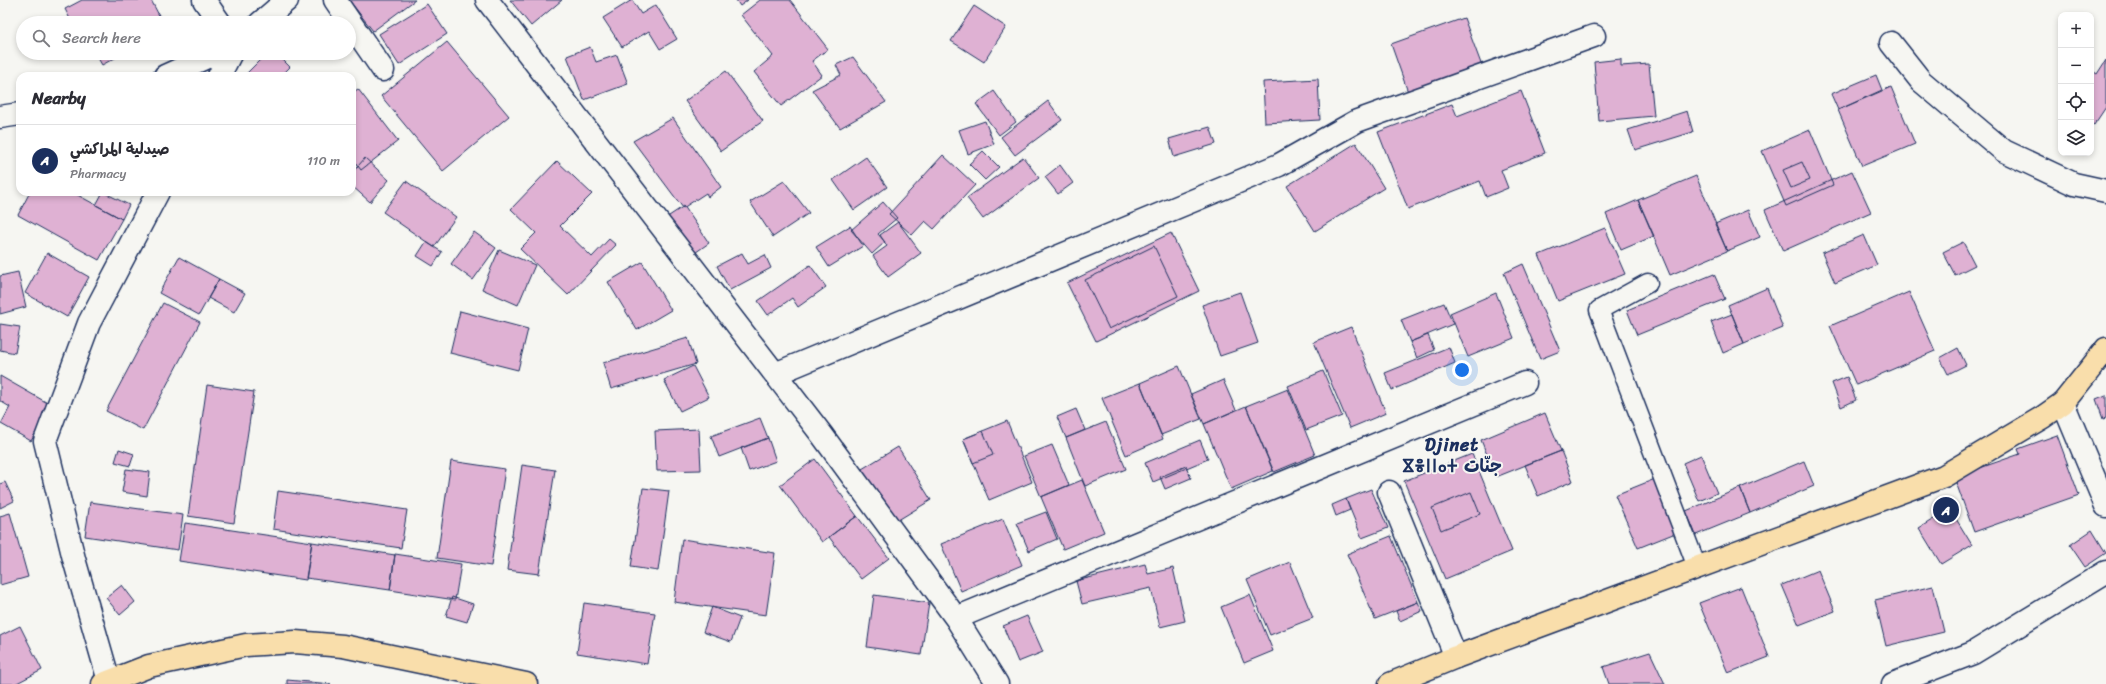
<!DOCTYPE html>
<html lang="en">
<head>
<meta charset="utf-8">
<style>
	body { margin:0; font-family:Sriracha,"Playpen Sans Arabic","Noto Sans Tifinagh",sans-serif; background:#f2f2f3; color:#2b2b33 }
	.controls { position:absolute; right:12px; top:12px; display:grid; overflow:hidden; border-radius:8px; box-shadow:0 2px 6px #0003 }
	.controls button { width:36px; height:36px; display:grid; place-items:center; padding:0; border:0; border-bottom:1px solid #e1e1e2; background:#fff; color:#2b2b33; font:20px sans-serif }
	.you { position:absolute; left:1462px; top:370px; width:14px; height:14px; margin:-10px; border:3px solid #fff; border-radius:50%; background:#1a73e8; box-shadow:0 0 0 6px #1a73e833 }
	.badge { display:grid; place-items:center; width:26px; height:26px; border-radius:50%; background:#1b2f5e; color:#fff; font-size:13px; font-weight:700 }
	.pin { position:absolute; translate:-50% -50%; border:2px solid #fff; box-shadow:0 1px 4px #0006 }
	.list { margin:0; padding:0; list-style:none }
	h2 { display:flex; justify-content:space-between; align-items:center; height:52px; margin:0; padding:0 16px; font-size:17px }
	h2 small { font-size:13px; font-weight:400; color:#7c7c81 }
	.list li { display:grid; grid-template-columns:26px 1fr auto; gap:12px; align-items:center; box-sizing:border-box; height:72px; padding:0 16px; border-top:1px solid #e1e1e2 }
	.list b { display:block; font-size:15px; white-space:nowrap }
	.list p { margin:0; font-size:13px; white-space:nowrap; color:#7c7c81 }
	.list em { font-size:13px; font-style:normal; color:#7c7c81 }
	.icon { flex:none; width:22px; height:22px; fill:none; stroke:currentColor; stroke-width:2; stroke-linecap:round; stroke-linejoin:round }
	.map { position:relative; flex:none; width:2106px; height:684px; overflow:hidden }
	.search { position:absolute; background:#fff; box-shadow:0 2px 6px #0003; left:16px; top:16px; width:340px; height:44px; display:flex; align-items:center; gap:10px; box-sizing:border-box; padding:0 14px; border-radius:22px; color:#7c7c81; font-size:15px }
	.panel { position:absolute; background:#fff; box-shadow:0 2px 6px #0003; left:16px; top:72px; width:340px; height:124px; border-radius:12px }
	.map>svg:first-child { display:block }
	.building { fill:#dfb1d3; stroke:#1b2f5e }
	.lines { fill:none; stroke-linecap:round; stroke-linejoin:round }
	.service-casing { stroke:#1b2f5e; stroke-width:21 }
	.minor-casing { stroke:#1b2f5e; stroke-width:25 }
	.primary-casing { stroke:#1b2f5e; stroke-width:25 }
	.service { stroke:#f6f6f2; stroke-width:18 }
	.minor { stroke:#f6f6f2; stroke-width:22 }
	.primary { stroke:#f9deab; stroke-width:22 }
	.labels { text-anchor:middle; stroke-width:4; stroke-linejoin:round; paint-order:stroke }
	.district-label { font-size:18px; font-weight:bold; letter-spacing:1px; fill:#1b2f5e; stroke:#f6f6f2 }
</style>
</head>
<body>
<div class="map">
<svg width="2106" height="684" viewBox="0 0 2106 684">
	<rect width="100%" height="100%" fill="#f6f6f2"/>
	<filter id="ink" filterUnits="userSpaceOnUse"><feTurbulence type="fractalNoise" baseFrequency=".025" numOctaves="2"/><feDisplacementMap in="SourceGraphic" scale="8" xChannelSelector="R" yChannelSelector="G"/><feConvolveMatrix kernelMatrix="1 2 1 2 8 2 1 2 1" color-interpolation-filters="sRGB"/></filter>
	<g filter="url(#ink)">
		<!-- building -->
		<path class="building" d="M82 0H151L163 23H72L65 9Z
			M349 0H415L373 31Z
			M510 0H562L531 26Z
			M632 0 641 14 656 5 677 39 660 49 649 31 622 47 603 18Z
			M736 0H748L740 6Z
			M760 0H790L828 49 812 61 822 75 781 106 754 72 773 56 741 15Z
			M427 4 447 34 399 65 379 34Z
			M974 6 1006 27 984 62 951 41Z
			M1464 18 1483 69 1409 95 1391 44Z
			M447 42 509 116 443 171 381 96Z
			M590 47 596 62 617 55 628 84 584 100 567 56Z
			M95 53H124L102 65Z
			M267 53H276L290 67 281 76H246L245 75Z
			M853 57 886 102 840 128 812 90 841 75 836 65Z
			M1621 59V66L1649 64 1654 116 1599 121 1594 62Z
			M2106 60V107L2094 125 2091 123V70L2097 74Z
			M726 71 763 121 721 151 685 101Z
			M1876 75 1882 90 1838 110 1831 94Z
			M1318 79 1320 120 1265 123 1263 82Z
			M1891 87 1915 144 1862 166 1838 110Z
			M358 89 398 141 361 170 352 158V93Z
			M994 91 1016 122 999 135 976 104Z
			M1521 91 1545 153 1501 170 1508 188 1486 197 1480 181 1408 209 1378 132 1452 104 1457 116Z
			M1048 101 1062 120 1015 155 1001 137Z
			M1687 111 1693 132 1635 150 1628 130Z
			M673 118 721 187 708 197 706 193 683 208 633 141Z
			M985 121 994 144 968 154 959 130Z
			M1210 127 1216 144 1174 157 1169 139Z
			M1810 130 1833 185 1786 206 1762 151Z
			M1356 143 1384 188 1315 231 1287 186Z
			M983 151 999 167 985 180 969 164Z
			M943 155 975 185 934 229 925 221 912 235 889 214Z
			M866 157 887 187 854 210 833 180Z
			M1023 157 1039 178 983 219 967 198Z
			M365 158 389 180 370 202 352 186V173Z
			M557 161 592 194 560 226 592 257 609 239 616 245 568 295 520 249 536 233 511 209Z
			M1802 162 1810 180 1791 188 1783 170Z
			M1060 165 1073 183 1058 194 1045 177Z
			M1852 171 1871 212 1783 251 1765 210Z
			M1696 176 1727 251 1670 275 1638 200Z
			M406 181 456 217 434 247 383 212Z
			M784 181 809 213 773 237 750 202Z
			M30 192H72L122 219 99 260 18 215Z
			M103 192 129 205 122 219 96 205Z
			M1638 200 1654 236 1621 250 1606 214Z
			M883 202 897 218 878 234 885 242 872 254 851 230Z
			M684 206 709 243 689 257 663 220Z
			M1748 210 1760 237 1727 251 1715 224Z
			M898 222 921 253 888 277 873 256 887 246 880 235Z
			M850 226 863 246 829 267 816 247Z
			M1605 228 1625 274 1558 301 1539 255Z
			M474 232 496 248 473 280 451 264Z
			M1171 233 1199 291 1096 341 1067 283Z
			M1864 235 1877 265 1835 283 1822 253Z
			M426 242 442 252 433 266 417 256Z
			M1963 242 1975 265 1955 275 1943 252Z
			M1154 246 1178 296 1109 329 1085 280Z
			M499 250 535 265 518 305 482 289Z
			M47 253 89 277 67 317 25 293Z
			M742 253 748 264 765 255 771 268 730 290 717 266Z
			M179 257 219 279 199 315 159 293Z
			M642 262 671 310 637 330 608 282Z
			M1523 264 1560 351 1540 359 1504 273Z
			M810 265 826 287 798 307 792 298 768 315 758 301Z
			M18 272 26 307 0 314V276Z
			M1714 274 1725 299 1637 335 1627 310Z
			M219 279 245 293 234 312 208 298Z
			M1767 288 1783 328 1744 344 1728 305Z
			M1240 292 1258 343 1220 356 1202 305Z
			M1909 292 1935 351 1856 385 1830 326Z
			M1496 293 1514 338 1468 357 1450 313Z
			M163 303 200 322 143 430 106 411Z
			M1444 303 1453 324 1410 342 1401 320Z
			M460 311 528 329 518 370 450 353Z
			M1732 314 1744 344 1723 353 1711 322Z
			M0 324 20 327 15 353 0 350Z
			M1351 327 1386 413 1350 428 1314 342Z
			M1428 335 1434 350 1417 358 1410 342Z
			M688 338 696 364 611 389 603 363Z
			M1449 347 1455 363 1392 390 1385 373Z
			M1958 348 1966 365 1948 374 1940 358Z
			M693 366 709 397 680 411 664 380Z
			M1179 366 1201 419 1161 435 1140 383Z
			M1323 371 1342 416 1306 430 1288 386Z
			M0 376 51 405 31 441 1 424 10 407 0 401Z
			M1847 377 1856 400 1841 407 1832 383Z
			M1223 380 1236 410 1204 424 1191 394Z
			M1140 383 1163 439 1126 455 1102 398Z
			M207 385 254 392 234 523 188 516Z
			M1288 389 1315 455 1274 472 1246 406Z
			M2106 395V418L2103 419 2096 399Z
			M1246 406 1273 471 1231 489 1204 424Z
			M1076 409 1085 430 1066 438 1057 417Z
			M1545 413 1561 451 1496 477 1481 440Z
			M760 418 768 438 719 457 711 436Z
			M1007 421 1032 482 989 500 963 439Z
			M1106 422 1126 469 1085 486 1066 438Z
			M699 429 701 470 657 471 655 431Z
			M983 431 993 455 973 463 963 439Z
			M2057 435 2079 495 1974 532 1954 477 2020 454 2018 449Z
			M768 438 776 461 749 471 741 448Z
			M1200 440 1208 459 1153 482 1145 463Z
			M1052 445 1069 485 1041 497 1024 456Z
			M898 447 931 500 890 525 857 472Z
			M119 449 134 454 130 466 115 462Z
			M1561 451 1573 481 1538 496 1525 465Z
			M1472 454 1512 551 1445 579 1404 481Z
			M1701 455 1717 493 1699 501 1683 463Z
			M815 459 857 516 822 542 780 485Z
			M451 461 505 469 491 566 437 558Z
			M1804 461 1814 486 1750 513 1740 488Z
			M522 465 555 470 539 574 507 570Z
			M1186 466 1191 478 1165 489 1160 477Z
			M126 469 150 472 147 496 122 492Z
			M1655 479 1678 532 1638 548 1615 495Z
			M1082 480 1104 532 1063 549 1041 497Z
			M5 482 14 501 0 508V484Z
			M643 488 669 491 658 571 631 567Z
			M1740 488 1750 513 1696 535 1686 511Z
			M1371 489 1388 528 1362 538 1346 499Z
			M278 491 407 510 401 548 273 529Z
			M1471 492 1480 514 1441 530 1432 508Z
			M1346 499 1350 510 1336 516 1332 505Z
			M90 502 183 515 178 550 85 536Z
			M1950 509 1972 545 1941 564 1919 528Z
			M1046 512 1057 539 1029 551 1017 523Z
			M10 513 28 577 0 585V516Z
			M857 516 889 558 861 579 829 537Z
			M1003 519 1022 565 961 591 941 544Z
			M185 523 312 542 306 580 179 561Z
			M2092 530 2106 553 2085 567 2070 545Z
			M1391 536 1418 602 1375 619 1347 554Z
			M682 539 775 553 766 615 674 602Z
			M312 542 395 555 390 590 306 578Z
			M395 554 461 564 455 600 390 590Z
			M1290 562 1313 618 1270 635 1247 580Z
			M1145 564 1148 574 1173 568 1185 621 1160 627 1151 588 1082 604 1076 581Z
			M1818 570 1835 611 1799 625 1782 585Z
			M122 585 135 602 120 615 106 598Z
			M1933 586 1944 632 1886 646 1875 600Z
			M1741 587 1769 657 1728 673 1699 603Z
			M874 595 929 603 921 655 867 647Z
			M1250 595 1273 651 1244 663 1221 607Z
			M452 597 473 604 467 622 446 616Z
			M1418 602 1422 611 1400 621 1396 611Z
			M584 603 655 613 647 664 577 653Z
			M712 607 740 618 731 642 703 632Z
			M1027 616 1043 652 1018 662 1003 626Z
			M20 626 42 670 15 684H0V636Z
			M1650 652 1665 684H1609L1603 667Z
			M287 680 331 684H287Z"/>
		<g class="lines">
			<!-- service casing -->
			<g class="service-casing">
				<path id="service" d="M1648 283 1599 310 1697 567"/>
			</g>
			<!-- minor casing -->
			<g class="minor-casing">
				<path id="minor" d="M204 0 220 23
					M335 0 383 70
					M487 0 822 435 956 618 997 684
					M260 23 287 0
					M1891 43 1921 81 2004 151 2074 184 2106 191
					M165 76 216 53
					M219 76 231 53
					M0 117 20 114
					M775 374 1279 165 1357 121 1594 36
					M2063 403 2106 506
					M1389 492 1456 657
					M956 618 1525 383
					M109 681 74 559 45 441 89 323 158 192
					M1893 684 1973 653 2106 572"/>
			</g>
			<!-- primary casing -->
			<g class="primary-casing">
				<path id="primary" d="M103 684 149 666 246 645 295 642 343 646 526 684
					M1390 684 1456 657 1944 476 2043 417 2063 403 2106 349"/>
			</g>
			<!-- service -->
			<use href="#service" class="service"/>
			<!-- minor -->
			<use href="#minor" class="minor"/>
			<!-- primary -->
			<use href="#primary" class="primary"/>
		</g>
	</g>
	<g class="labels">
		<!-- district labels -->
		<g class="district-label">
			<text x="1452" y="451">Djinet<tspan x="1452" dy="21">ⴵⴻⵏⵏⴰⵜ جنّات</tspan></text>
		</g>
	</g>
</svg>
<div class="controls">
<button>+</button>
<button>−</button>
<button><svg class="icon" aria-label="locate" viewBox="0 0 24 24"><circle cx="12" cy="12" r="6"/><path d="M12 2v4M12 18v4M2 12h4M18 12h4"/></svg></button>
<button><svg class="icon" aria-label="layers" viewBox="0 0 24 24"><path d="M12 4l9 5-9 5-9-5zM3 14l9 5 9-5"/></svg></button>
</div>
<div class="you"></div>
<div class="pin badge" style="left:1946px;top:510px">A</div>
<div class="search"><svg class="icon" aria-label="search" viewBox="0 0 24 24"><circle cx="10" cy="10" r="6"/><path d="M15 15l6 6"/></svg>Search here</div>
<section class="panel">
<h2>Nearby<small></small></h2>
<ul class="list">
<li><span class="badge">A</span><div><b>صيدلية المراكشي</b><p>Pharmacy</p></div><em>110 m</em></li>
</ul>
</section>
</div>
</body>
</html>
